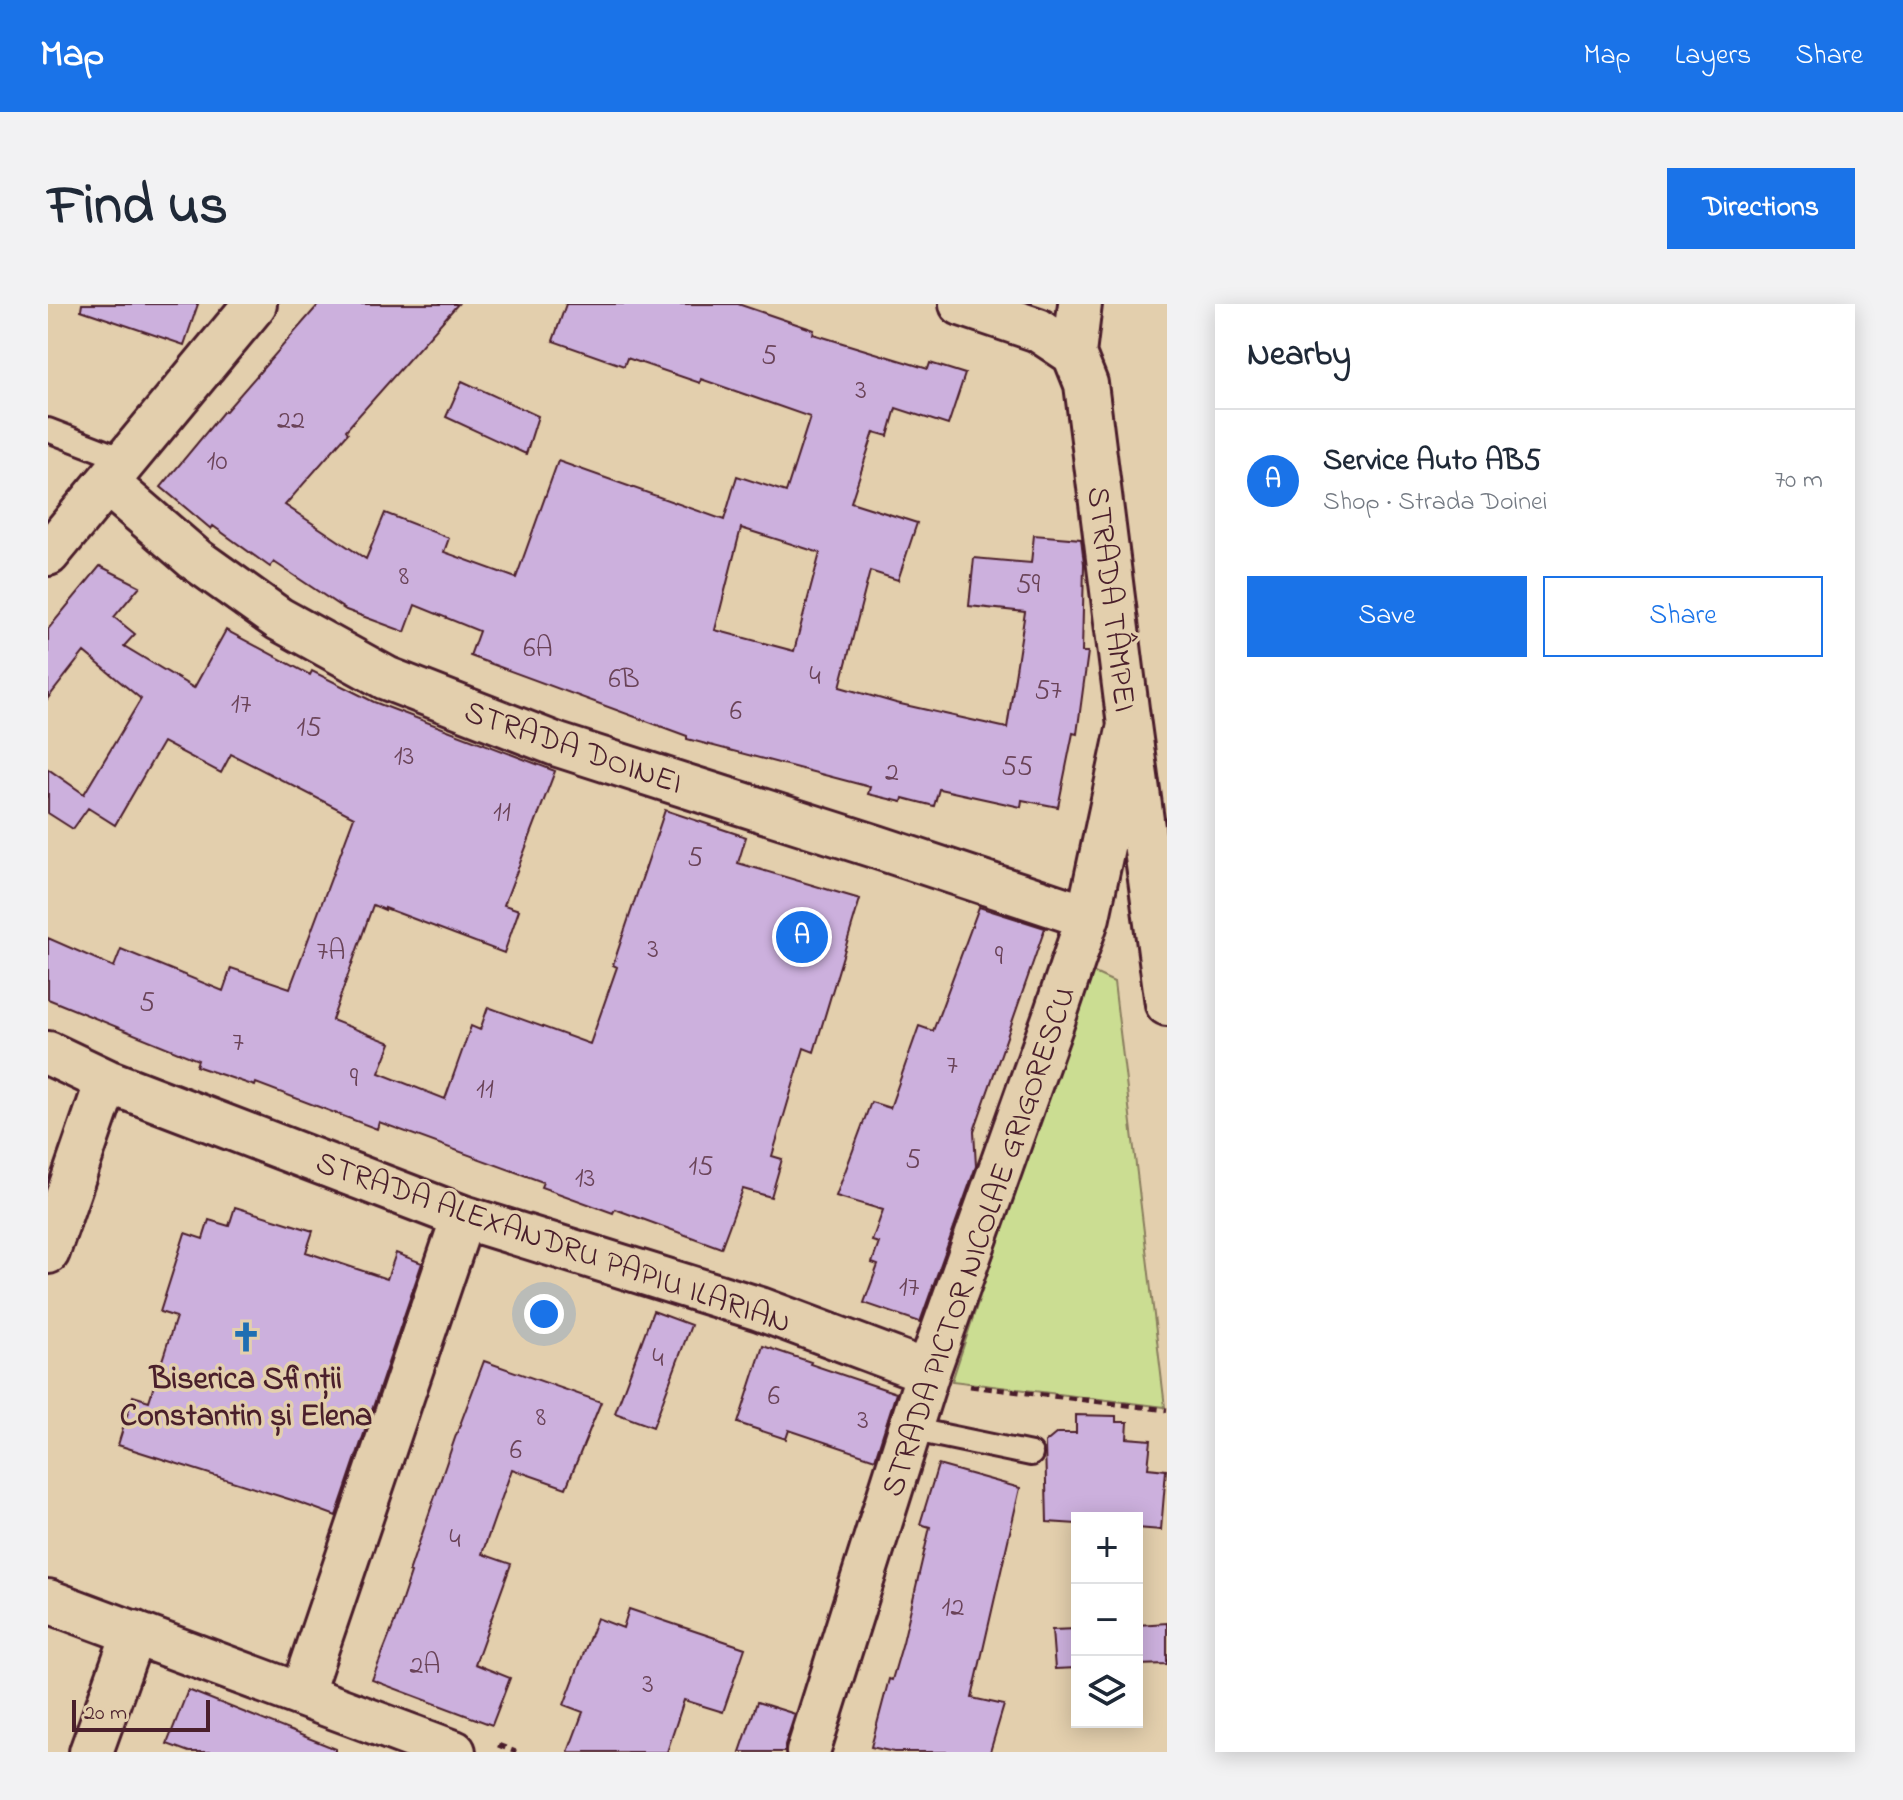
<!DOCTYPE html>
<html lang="en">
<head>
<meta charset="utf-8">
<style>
	body { margin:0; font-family:"Indie Flower",sans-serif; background:#f2f2f3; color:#1f2937 }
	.controls { position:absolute; right:24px; bottom:24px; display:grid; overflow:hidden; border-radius:0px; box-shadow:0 4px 20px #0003 }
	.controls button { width:72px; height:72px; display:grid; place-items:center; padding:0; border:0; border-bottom:2px solid #e0e1e3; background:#fff; color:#1f2937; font:40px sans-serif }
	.scale { position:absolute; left:24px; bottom:20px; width:138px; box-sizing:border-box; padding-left:8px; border:4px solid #4a1f2b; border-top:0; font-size:22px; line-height:28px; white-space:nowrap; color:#4a1f2b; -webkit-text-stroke:6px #e3cfad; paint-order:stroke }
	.you { position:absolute; left:496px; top:1010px; width:28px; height:28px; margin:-20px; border:6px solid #fff; border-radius:50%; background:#1a73e8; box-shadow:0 0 0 12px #1a73e833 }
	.badge { display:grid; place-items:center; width:52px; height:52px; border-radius:50%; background:#1a73e8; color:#fff; font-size:26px; font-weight:700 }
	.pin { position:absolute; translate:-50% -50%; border:4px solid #fff; box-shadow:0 2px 8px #0006 }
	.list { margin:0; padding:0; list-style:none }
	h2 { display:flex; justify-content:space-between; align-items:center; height:104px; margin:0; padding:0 32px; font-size:34px }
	h2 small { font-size:26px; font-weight:400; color:#747a83 }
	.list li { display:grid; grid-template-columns:52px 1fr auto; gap:24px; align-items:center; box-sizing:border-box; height:144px; padding:0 32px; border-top:2px solid #e0e1e3 }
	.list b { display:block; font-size:30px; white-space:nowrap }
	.list p { margin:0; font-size:26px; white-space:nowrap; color:#747a83 }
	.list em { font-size:26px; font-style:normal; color:#747a83 }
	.actions { display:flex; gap:16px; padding:24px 32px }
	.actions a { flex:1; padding:18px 0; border:2px solid #1a73e8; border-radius:0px; text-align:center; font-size:28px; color:#1a73e8 }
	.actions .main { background:#1a73e8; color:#fff }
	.icon { flex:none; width:44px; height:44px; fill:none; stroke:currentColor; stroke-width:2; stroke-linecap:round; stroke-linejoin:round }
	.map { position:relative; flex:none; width:1119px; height:1448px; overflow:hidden; border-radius:0px }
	header { display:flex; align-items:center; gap:48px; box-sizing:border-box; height:112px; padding:0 40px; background:#1a73e8; color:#fff }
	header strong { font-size:38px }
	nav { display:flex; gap:44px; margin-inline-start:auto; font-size:28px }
	.intro { display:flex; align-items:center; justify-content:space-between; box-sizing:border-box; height:192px; padding:0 48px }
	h1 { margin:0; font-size:56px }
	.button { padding:20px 36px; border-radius:0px; background:#1a73e8; color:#fff; font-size:28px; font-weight:700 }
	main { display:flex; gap:48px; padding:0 48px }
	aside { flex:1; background:#fff; border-radius:0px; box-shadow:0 4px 20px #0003 }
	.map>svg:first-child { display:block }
	.green { fill:#cbdd92; stroke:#8a7e5e; stroke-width:2 }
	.building { fill:#ccb0dd; stroke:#4a1f2b; stroke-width:2; fill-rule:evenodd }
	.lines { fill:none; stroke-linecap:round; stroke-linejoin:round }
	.service-casing { stroke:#4a1f2b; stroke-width:28 }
	.minor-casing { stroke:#4a1f2b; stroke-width:48 }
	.path { stroke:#4a1f2b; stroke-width:5; stroke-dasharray:8 6; stroke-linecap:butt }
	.service { stroke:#e3cfad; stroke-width:22 }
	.minor { stroke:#e3cfad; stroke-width:42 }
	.labels { text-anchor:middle; stroke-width:7; stroke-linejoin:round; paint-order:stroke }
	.number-label { font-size:28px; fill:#6a4358 }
	.street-label { font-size:32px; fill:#4a1f2b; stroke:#e3cfad }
	.poi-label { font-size:32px; font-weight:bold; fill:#4a1f2b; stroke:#e3cfad }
</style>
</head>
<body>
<header>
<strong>Map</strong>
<nav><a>Map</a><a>Layers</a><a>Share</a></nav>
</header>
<div class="intro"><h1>Find us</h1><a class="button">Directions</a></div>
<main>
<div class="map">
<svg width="1119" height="1448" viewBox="0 0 1119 1448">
	<rect width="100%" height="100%" fill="#e3cfad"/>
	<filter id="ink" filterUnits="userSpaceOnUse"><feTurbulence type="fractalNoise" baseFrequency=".0125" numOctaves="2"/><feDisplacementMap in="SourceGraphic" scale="16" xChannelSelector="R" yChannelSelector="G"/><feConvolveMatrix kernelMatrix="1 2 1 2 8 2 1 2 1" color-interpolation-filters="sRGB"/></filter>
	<g filter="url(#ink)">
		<!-- green -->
		<path class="green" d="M1040 666 1066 678 1117 1103 904 1077Z"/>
		<!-- building -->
		<path class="building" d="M34 0H150L136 41 33 6Z
			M271 0H410L298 126 300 129 237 201 318 255 337 209 401 234 396 248 468 274 510 157 676 216 689 172 738 188 762 113 653 75 652 79 579 54 576 62 505 37 518 0H690L766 26 765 30 880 65 882 59 917 70 900 121 848 104 840 132 826 128 803 198 869 219 850 276 822 267 792 383 848 399 959 424 977 308 921 302 926 254 983 259 986 231 1033 235 1036 260 1034 348H1040L1029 430 1025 429 1010 503 974 496 973 503 891 485 886 502 855 494 854 498 820 490 822 483 639 435V432L422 352 431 327 367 301 357 328 298 306 226 258 222 263 165 222 163 225 113 183 175 108H177ZM693 224 772 249 746 347 667 326Z
			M414 77 490 112 478 150 398 113Z
			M52 262 92 282 66 313 87 330 76 342 146 384 178 326 262 371 264 367 326 398 507 467 456 601 471 606 456 649 337 604V606L325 601 284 716 343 739 331 769 397 795 423 722 432 726 440 703 542 740 569 663 565 661 617 506 698 533 690 559 812 595 766 748 756 744 724 852 734 855 723 893 695 885 673 944 567 905 565 909 493 883 495 878 331 818 329 825 208 779 207 782 148 762 150 756 0 695V634L66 663 73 645 175 687 183 664 242 684 306 513 183 450 173 469 115 438 67 521 40 504 25 525 0 509V465L36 490 93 395 36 348 0 394V325Z
			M931 603 997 624 926 827 928 862 872 1018 816 999 830 961 824 959 831 939 824 937 835 906 788 892 823 798 842 804 871 722 885 727Z
			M187 903 265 927 258 948 339 975 348 949 374 959 288 1212 247 1197 70 1141 85 1092 101 1097 128 1013 112 1008 137 929 155 935 161 916 181 922Z
			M605 1007 643 1021 605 1123 567 1109Z
			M715 1042 763 1058 762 1060 848 1089 827 1155 741 1126 738 1135 690 1119Z
			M436 1057 553 1098 518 1184 464 1165 434 1250 463 1260 427 1360 462 1374 444 1421 324 1376 346 1320 363 1269 361 1268 407 1134Z
			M1028 1111 1068 1112V1118H1080L1079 1134 1103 1136 1100 1164 1118 1166 1113 1226 1089 1224V1214H1029V1220L999 1218 997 1139 1009 1129H1028Z
			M890 1161 972 1184 924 1394 956 1401 942 1448H846L823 1443 841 1375 844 1376 855 1338 882 1223 872 1220Z
			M581 1305 697 1344 675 1408 636 1396 619 1448H520L535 1408 516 1401 549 1314 575 1324Z
			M1119 1319V1360L1089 1361V1321Z
			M1029 1325V1364L1007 1365 1004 1326Z
			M140 1386 288 1445V1448H141L119 1440Z
			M709 1398 747 1410 737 1441V1448H692Z"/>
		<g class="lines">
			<!-- service casing -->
			<g class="service-casing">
				<path id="service" d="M0 126 78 156
					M862 1125 983 1150"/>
			</g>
			<!-- minor casing -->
			<g class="minor-casing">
				<path id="minor" d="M913 0 990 26 1026 50 1038 80 1081 421 1119 700
					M1026 50 1032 0
					M59 179 147 255 231 315 338 374 510 441 829 543 1040 613
					M0 250 207 0
					M0 749 59 777 415 913 712 1005 880 1068
					M0 948 59 777
					M0 1297 406 1448
					M253 1391 415 913
					M43 1448 86 1328
					M760 1448 880 1068 1006 714 1040 613 1081 421"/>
			</g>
			<!-- path -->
			<path class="path" d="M922 1082 1119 1106
				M450 1441 468 1448"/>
			<!-- service -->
			<use href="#service" class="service"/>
			<!-- minor -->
			<use href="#minor" class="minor"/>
		</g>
	</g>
	<!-- icons -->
	<defs>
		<g id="church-bare" transform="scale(2.4)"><path d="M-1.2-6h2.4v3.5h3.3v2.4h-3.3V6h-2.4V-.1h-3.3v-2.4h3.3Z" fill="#1f6fb2" stroke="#e3cfad" stroke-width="2.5" paint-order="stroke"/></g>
	</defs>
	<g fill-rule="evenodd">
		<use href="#church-bare" x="198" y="1033"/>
	</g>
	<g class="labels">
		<!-- number labels -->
		<g class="number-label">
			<text x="721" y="59">5</text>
			<text x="813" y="94">3</text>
			<text x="243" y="124">22</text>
			<text x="169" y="165">10</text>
			<text x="356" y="280">8</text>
			<text x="980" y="288">59</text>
			<text x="490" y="352">6A</text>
			<text x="767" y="380">4</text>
			<text x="576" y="383">6B</text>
			<text x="1000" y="394">57</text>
			<text x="193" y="408">17</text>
			<text x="688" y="415">6</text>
			<text x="261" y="431">15</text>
			<text x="356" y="460">13</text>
			<text x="969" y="470">55</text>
			<text x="844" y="476">2</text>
			<text x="454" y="516">11</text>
			<text x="647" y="561">5</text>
			<text x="605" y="653">3</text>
			<text x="283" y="655">7A</text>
			<text x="951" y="660">9</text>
			<text x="99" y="706">5</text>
			<text x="190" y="746">7</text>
			<text x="904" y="769">7</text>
			<text x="306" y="782">9</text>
			<text x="437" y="793">11</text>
			<text x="865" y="863">5</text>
			<text x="653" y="870">15</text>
			<text x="537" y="882">13</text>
			<text x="861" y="991">17</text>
			<text x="610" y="1062">4</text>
			<text x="726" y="1100">6</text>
			<text x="493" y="1121">8</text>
			<text x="815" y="1124">3</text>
			<text x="468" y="1154">6</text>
			<text x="407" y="1243">4</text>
			<text x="905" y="1311">12</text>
			<text x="377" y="1369">2A</text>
			<text x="600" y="1388">3</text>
		</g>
		<!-- street labels -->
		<g class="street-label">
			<text transform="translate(1065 295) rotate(83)" y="11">STRADA TÂMPEI</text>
			<text transform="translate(526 442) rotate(19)" y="11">STRADA DOINEI</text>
			<text transform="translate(506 937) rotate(19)" y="11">STRADA ALEXANDRU PAPIU ILARIAN</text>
			<text transform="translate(929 937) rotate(-71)" y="11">STRADA PICTOR NICOLAE GRIGORESCU</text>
		</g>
		<!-- poi labels -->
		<g class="poi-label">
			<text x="198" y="1084">Biserica Sfinții<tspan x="198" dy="37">Constantin și Elena</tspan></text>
		</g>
	</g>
</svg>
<div class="controls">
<button>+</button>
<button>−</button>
<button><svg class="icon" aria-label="layers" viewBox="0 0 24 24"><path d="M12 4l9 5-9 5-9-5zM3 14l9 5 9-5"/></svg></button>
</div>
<div class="scale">20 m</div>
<div class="you"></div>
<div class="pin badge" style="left:754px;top:633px">A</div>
</div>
<aside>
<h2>Nearby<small></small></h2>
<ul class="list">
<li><span class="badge">A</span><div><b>Service Auto AB5</b><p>Shop · Strada Doinei</p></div><em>70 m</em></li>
</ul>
<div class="actions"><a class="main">Save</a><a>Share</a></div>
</aside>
</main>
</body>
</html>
